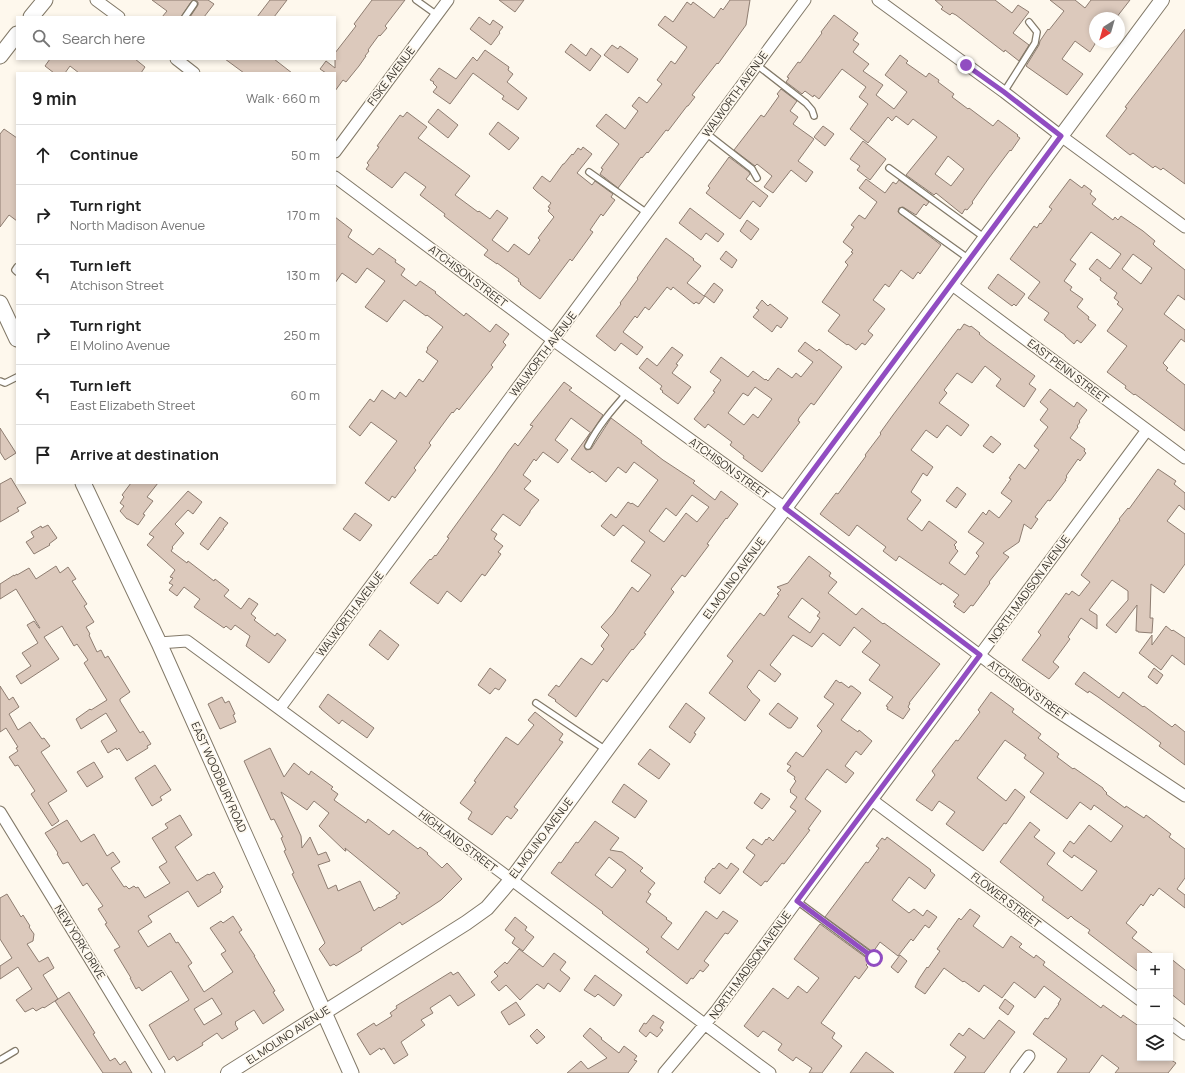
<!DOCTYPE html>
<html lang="en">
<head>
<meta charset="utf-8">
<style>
	body { margin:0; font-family:Manrope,sans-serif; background:#f6f6f6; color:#222 }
	.controls { position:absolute; right:12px; bottom:12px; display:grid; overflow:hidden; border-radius:0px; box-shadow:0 2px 6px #0003 }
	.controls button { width:36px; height:36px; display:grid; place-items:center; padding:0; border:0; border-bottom:1px solid #e0e0e0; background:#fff; color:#222; font:20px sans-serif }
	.compass { position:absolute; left:1089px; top:12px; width:36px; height:36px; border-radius:50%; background:#fff; box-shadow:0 2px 6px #0003; rotate:217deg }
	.stop { position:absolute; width:12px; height:12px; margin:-9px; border:3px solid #914dc1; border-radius:50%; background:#fff }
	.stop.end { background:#914dc1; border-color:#fff; box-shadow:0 1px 4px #0008 }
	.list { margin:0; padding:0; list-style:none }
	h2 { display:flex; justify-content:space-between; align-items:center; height:52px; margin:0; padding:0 16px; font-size:17px }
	h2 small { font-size:13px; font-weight:400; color:#767676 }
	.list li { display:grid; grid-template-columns:26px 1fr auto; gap:12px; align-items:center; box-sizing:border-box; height:60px; padding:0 16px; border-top:1px solid #e0e0e0 }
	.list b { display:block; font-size:15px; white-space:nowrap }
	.list p { margin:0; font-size:13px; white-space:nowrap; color:#767676 }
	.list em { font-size:13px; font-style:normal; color:#767676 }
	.icon { flex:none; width:22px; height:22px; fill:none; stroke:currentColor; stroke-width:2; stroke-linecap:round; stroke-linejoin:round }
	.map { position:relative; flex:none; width:1185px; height:1073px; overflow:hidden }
	.search { position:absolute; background:#fff; box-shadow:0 2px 6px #0003; left:16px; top:16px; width:320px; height:44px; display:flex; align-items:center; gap:10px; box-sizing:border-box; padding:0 14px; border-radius:0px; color:#767676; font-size:15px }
	.panel { position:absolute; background:#fff; box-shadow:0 2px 6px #0003; left:16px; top:72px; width:320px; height:412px; border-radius:0px }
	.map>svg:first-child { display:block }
	.building { fill:#dcc9bc; stroke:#8e7d71; fill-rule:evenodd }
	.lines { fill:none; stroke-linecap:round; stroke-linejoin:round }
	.service-casing { stroke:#827968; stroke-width:8 }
	.minor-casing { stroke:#827968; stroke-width:13 }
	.tertiary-casing { stroke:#827968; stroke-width:16 }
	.secondary-casing { stroke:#827968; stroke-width:17 }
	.service { stroke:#fff; stroke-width:5.5 }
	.minor { stroke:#fff; stroke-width:11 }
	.tertiary { stroke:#fff; stroke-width:14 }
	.secondary { stroke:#fff; stroke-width:15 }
	.route { stroke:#914dc1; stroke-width:5 }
	.labels { text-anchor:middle; stroke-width:3.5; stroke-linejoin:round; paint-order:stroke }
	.street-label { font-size:11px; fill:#35312a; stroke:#fef8ed }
</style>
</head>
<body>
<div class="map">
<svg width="1185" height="1073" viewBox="0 0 1185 1073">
	<rect width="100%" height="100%" fill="#fef8ed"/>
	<!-- building -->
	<path class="building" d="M152 0H193L191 2 181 17H162L167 11Z
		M195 0H208L214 4 204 17H190L198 5V2Z
		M270 0H287L274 17H257Z
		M372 0H405L385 26 387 28 380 36 379 35 368 50 369 51 365 56H366L359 66 346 82 343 80 335 91V73H326L320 69 326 61 335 68V53L356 26 354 24Z
		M499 0H524L515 12Z
		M730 0H750L746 25 718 64 717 63 692 95 695 97 688 106H687L668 131 666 130 648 153 647 152 642 158 641 157 618 188 600 174 603 169 601 168 619 144 596 126 606 114 625 129 638 111 632 106 639 97 647 103 662 84 657 80 671 61 675 64 687 47 658 25 665 16 673 22 687 2 691 5 693 2 714 18 721 8 723 10Z
		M935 0H995L1012 13 1018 5 1029 12 1013 33 1029 45 1019 61 1005 50 1004 52 956 15 952 13 950 15 941 9 943 7Z
		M1050 0H1075L1085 8 1091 0H1130L1116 18H1095V44L1090 52 1075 41 1062 59 1083 74 1067 95 1026 66 1039 45 1040 41 1048 29 1049 30 1064 11Z
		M834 15 858 33 853 40 859 44 853 52 869 64 863 71 883 85 876 95 894 109 907 92 885 75 900 55 908 61 906 63 926 77 929 73 939 80 938 82 954 94 952 97 968 109 969 108 993 126 998 120 1018 135 1017 136 1020 138 1011 151 1010 150 989 178 972 202 973 203 967 210 965 209 962 214 936 193 934 195 906 175 937 137 913 119 908 125 896 116 892 121 888 117 868 143 850 129 868 104 859 97 866 87 842 69 819 99 814 95 813 97 805 91 802 94 786 82 789 78 787 77 798 62 800 63 822 33 821 32ZM948 156 964 169 951 186 935 174Z
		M479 17 490 25 493 20 503 27 499 32 500 33 491 45 470 29Z
		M1185 29V184L1163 168 1161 170 1155 166 1153 168 1133 153 1130 155 1106 136 1127 108 1125 107Z
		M571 44 586 56 591 48 601 56 590 71 565 52Z
		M612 45 618 49 620 46 638 59 628 73 604 55Z
		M485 50 509 67 508 70 513 74 507 82 527 98 518 110 502 99 504 96 473 73 450 104 433 92 437 87 433 83 434 82 430 80 439 68 456 79 473 57 477 61Z
		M50 59H135L145 67 141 73H79L70 66 65 73H54L45 66Z
		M225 59H274L292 73H244Z
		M781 89 797 101 790 111 798 117 793 124 814 139 798 161 813 172 806 182 791 170 773 193 764 187 772 176 757 164 755 166 734 150 761 115 764 117 779 96 777 94Z
		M438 109 458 125 448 138 428 122Z
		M407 112 427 127 418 138 470 176 455 195 478 212 479 211 490 219 497 210 508 218 492 240 508 252 514 244 529 255 540 240 538 238 554 217 548 211 550 208 548 207 551 203 536 191 533 188 542 176 550 182 563 164H564L572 154 573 155 578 148 581 150 583 147 592 154 577 173 592 185 595 181 613 194 611 197 615 200 603 216 601 214 590 230 593 232 572 261 570 259 540 299 520 284 521 283 518 281 519 279 497 263V264L484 255 488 250 444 216 445 214 420 195 426 187 408 174 405 172 392 188 366 169 369 165 367 163 379 147 377 146 400 115 403 117Z
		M498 122 519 138 509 150 489 134Z
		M823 126 834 134 825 146 814 137Z
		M4 129 17 138V221L9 215 0 227V134Z
		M863 141 886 159 870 180 857 170 860 166 850 159Z
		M729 157 749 172 750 174 746 179 768 196 760 207 753 201 740 219 706 193 710 188 708 186Z
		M866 179 885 193 893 182 896 184 899 180 929 202 926 206 924 204 916 215 903 207 899 208 898 212 941 245 920 274 918 272 913 279 901 270 889 287 885 284 873 300 885 309 868 331 873 335 865 345 862 343 856 350 848 344 847 345 828 331 840 315 822 302 848 265 845 262 853 253 851 252 853 250 843 242 854 227 851 225 859 215 865 219 877 202 859 188Z
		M1070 179 1082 188 1084 185 1092 191 1090 194 1096 199 1092 204 1113 220 1115 217 1118 220 1121 216 1143 231 1155 241 1153 244 1156 247 1185 270V300L1178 295 1164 314 1185 330V342L1181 339 1163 363 1168 368 1166 370 1185 385V431L1135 394 1134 395 1125 388 1126 386 1107 372 1127 346 1107 331 1123 309 1117 304 1119 302 1114 298 1117 293 1100 280 1101 278 1089 269 1097 259 1110 269 1121 254 1091 232 1070 260 1076 264 1064 281 1072 287 1070 290 1083 299 1077 307 1089 317 1088 319 1096 325 1081 343 1077 340 1074 344 1065 336V335L1044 320 1049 313 1028 298 1040 282 1010 259 1034 226 1037 228 1040 223 1041 224 1052 209 1049 207ZM1133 254 1152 268 1141 284 1122 269Z
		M690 208 724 234 718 242 706 233 701 240 679 223Z
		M335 217 352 230 348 237 373 255 379 248 396 260 395 262 405 269 401 275 416 286 420 281 436 292 435 293 464 316 466 313 490 332 496 324 509 334 503 342 506 345 491 365 493 367 459 410 457 408 453 413 452 412 429 443 431 445 414 468 416 470 395 498 392 496 389 501 365 483 397 441 371 422 360 436 349 427 370 399 374 402 382 390 395 399 400 392 406 397 419 379 423 382 438 361 426 352 428 349 427 348 443 327 427 315 426 316 404 300 387 322 365 307 385 281 367 268 356 283 342 273 335 283Z
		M747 220 759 229 751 240 740 231Z
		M666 238 694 259 693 260 701 266 687 283 704 296 714 283 723 290 714 303 705 296 699 304 696 302 694 304 673 287 671 290 667 287 649 310 645 307 637 318 635 316 623 332 643 347 637 355 621 343 615 351 596 336 621 304 620 303 638 279 637 278Z
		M726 251 737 260 732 268 720 259Z
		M998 274 1025 294 1016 306 1014 304 1012 306 988 288Z
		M762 300 768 306 770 304 788 318 781 328 777 325 772 332 753 317 759 310 756 308Z
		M964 324 970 327 971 326 980 333 979 334 986 340 1035 376 1029 384 1036 389 1024 407 996 386 1001 379 985 366 972 383 957 373 944 390 947 393 939 403 969 425 961 436 947 425 937 438 926 430 911 450 933 467 927 476 923 473 911 492 921 500 907 519 922 531 929 521 957 542 954 545 956 547 955 548 958 551 949 563 965 575 979 556 976 553 984 543 968 532 983 512 986 515 989 510 999 518 1012 501 1001 493 1011 479 1009 478 1019 464 1025 469 1039 450 1034 446 1048 427 1040 420 1048 409 1040 402 1050 389 1074 407 1077 402 1087 410 1079 421 1080 422 1077 426 1078 427 1070 438 1085 449 1084 451 1086 453 1080 461 1078 459 1066 476 1067 477 1065 480H1066L1050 501 1048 500 1035 517 1038 519 1031 529 1024 524 1019 542 1003 553 1009 557 989 582 990 583 973 606 971 605 965 612 964 613 954 606 956 604 953 602 959 595 942 583 941 585 899 556 896 561 883 551 886 547 857 525 849 536 820 514 836 493 838 494 866 456 865 455 881 434 880 433 893 415 958 329 960 330Z
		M805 342 817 351 819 349 842 367 814 405 811 403 799 418 798 421 800 422 762 472 743 458 744 456 730 445 732 442 708 424 705 428 694 419 715 392 713 391 721 380 710 372 721 357 748 377 753 371 765 380 766 379 768 381 778 368 792 378 796 373 801 377 813 362 798 351ZM755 387 772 399 758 418 753 414 744 425 728 413 743 393 748 396Z
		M672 347 683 355 676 364 678 365 672 373 691 387 678 404 662 392 663 391 660 389 662 386 639 368 647 358 657 366Z
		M564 382 572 388 569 390 603 415 591 433 571 418 555 440 568 450 558 463 543 452 536 461 534 459 523 475 531 481 524 489 539 500 530 511V512L520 526 503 514 491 530 497 534 494 539 503 546 498 552 501 554 485 576 482 574 461 602 447 591 438 604 410 583 430 559 431 560 435 555 436 556 449 538 447 537 495 471 508 452 515 443 518 446 533 426 530 425Z
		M611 418 642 441 641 443 663 460 695 481 693 483 715 500 721 491 738 504 727 519 726 518 707 544 709 545 685 577 682 575 671 589 674 592 644 633 646 634 633 650 632 649 607 682 603 679 576 717 555 701 556 700 548 695 556 685 559 687 581 658 592 665 604 649 601 646 609 635 601 627 613 614 632 587 638 592 651 575 631 561 645 542 623 525 614 536 601 526 611 514 616 518 628 502 631 504 632 503 638 507 658 480 634 462 626 473 618 467 606 482 592 471 590 473 571 459 590 433 584 446 586 450 591 449ZM692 495 709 507 697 522 686 513 664 542 649 531 666 508 676 516Z
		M0 428 16 453 5 460 0 452Z
		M991 436 1001 444 993 453 983 446Z
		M1158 469 1176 481 1174 484 1185 493V510L1179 505 1167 521 1185 534V564L1164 593 1151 584 1150 618H1153L1152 633 1138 632V631H1136L1137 605 1116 633 1106 625 1128 600V591L1112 580 1089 610 1097 615V629L1081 618 1068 637 1070 639 1053 662 1059 667 1049 679 1022 660 1041 635 1038 632 1066 593 1069 595 1072 591 1079 596 1090 582 1081 575 1120 520 1119 519 1128 508 1129 509Z
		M11 478 26 503 17 508 19 511 0 522V484Z
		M131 483H158L147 497 153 501 143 514 145 515 138 525 128 519H127L120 511 124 506 120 503 124 497 122 495Z
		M957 487 966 494 956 508 946 501Z
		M188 491 202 502 193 514 188 510 175 524 182 531V532L184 533 172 547 173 548 171 551 187 563 188 561 214 581 215 579 229 590 224 596 241 609 249 598 258 604 251 614 256 618 254 620 275 636 277 633 286 640 269 663 246 646 250 636 235 625 231 630 226 626 224 628 194 607 200 599 184 587 177 596 169 590 173 585 169 583 173 578 170 577 175 570 147 545 154 537 149 534Z
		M355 513 372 525 360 541 343 529Z
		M220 517 228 523 223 529H224L208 550 200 544Z
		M48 525 57 538 49 544 50 545 34 554 26 542 34 537 31 532 41 526 42 528Z
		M809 556 831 573 829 576 837 582 828 593 856 615 862 608 883 624 884 623 940 664 909 703H910L908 707 910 709 903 719 887 709 888 707 886 706 893 697 869 680 880 665 862 652 871 641 854 627 840 646 823 633 812 647 793 635 770 665 781 674 775 682 759 670 747 687 751 691V692L760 700 745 721 709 693 733 661 727 656 760 613 764 616 779 595 777 594 781 590 777 587 788 583ZM802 598 820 612 817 616 820 618 810 633 788 617Z
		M56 566 60 573 68 567 76 579 72 581 87 604 84 606 94 622 86 627 90 634 89 635 97 652 101 650 105 658 108 656 130 692 120 699V701L140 733 143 731 151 744 147 746 148 748 127 761 119 748 117 750 116 748 108 753 101 741 117 731 106 713 81 729 76 719 90 709 91 710 107 700 84 663 88 660 77 644 74 646 62 626 44 637 59 659 21 684 16 676 31 666 22 653 38 643 27 625 34 621 39 628H40L16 589 0 599V584L14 575V576L17 574V575L29 568 36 579Z
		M1166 626 1172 631 1173 630 1185 638V665L1172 655 1161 670 1139 653 1152 635V645Z
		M380 630 399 645 388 660 369 645Z
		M490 668 506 680 499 690 495 688 490 694 478 685Z
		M1154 668 1163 675 1157 684 1148 677Z
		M1084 672 1119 698 1123 692 1143 707 1144 706 1172 727 1175 724 1185 732V765L1159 746 1161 743 1145 731 1098 697 1089 691 1088 693 1075 684Z
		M836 680 840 683 841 682 849 688 850 686H852L861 693 841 720 858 732 859 730 872 741 861 755 856 751 845 766 854 773 846 783 827 769 805 799 821 811 808 829 810 830 784 864 782 863 767 882 765 881 761 886 743 872 755 855 746 848 753 839 762 845 766 839 767 840 769 837 773 841 796 811 790 807 797 797 790 792 791 791 790 790 796 781 794 779 795 777 787 771 791 766 787 764 796 752 803 757 822 731 817 726 834 704 824 697Z
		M0 686 9 700 13 697 19 707 9 714 18 730 30 722 42 739 44 738 50 746 41 752 67 791 48 803 59 821 52 826 31 794 35 791 18 765 15 766 9 757 18 751 16 748 18 747 6 728 0 732Z
		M991 692 1014 709 1012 712 1041 734 1038 738 1059 754 1057 757 1073 769 1074 768 1103 788V789L1107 793 1106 794 1125 808 1126 806 1144 818 1146 815 1171 834 1169 837 1185 849V878L1177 889 1185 895V908L1159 888 1153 896 1151 894 1143 906 1141 904 1126 923 1137 932 1132 938 1156 956H1140V973L1088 933 1090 930 1074 919 1071 916 1068 919 1042 900 1044 897 1000 862 1030 822 1040 830 1034 837 1055 853 1047 864 1048 865 1082 891 1097 871 1074 855 1072 858 1063 851 1070 841 1074 844 1089 825 1111 842 1123 826 1094 805 1091 810 1080 802 1067 819 1030 792 1044 773 1024 758 1026 755 1005 740 977 778 1006 801 1015 789 1025 797 1006 824 1004 823 983 851 946 824 955 812 939 801 932 811 916 800 935 775 932 771 956 740 958 741 980 712 978 710Z
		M328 694 374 728 367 738 342 720 339 724 321 709V708L319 707Z
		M222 697 225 703 229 701 235 714 233 715 236 722 220 729 208 704Z
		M686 703 705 718 694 733 696 734 690 743 669 727Z
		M778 703 798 718 791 728H788L769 714Z
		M535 712 563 734 559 740 563 742 514 807 518 810 511 819 507 816 505 818 492 835 468 819 472 812 460 803 476 782 474 781 506 737 518 745 534 725 528 720Z
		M270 748 284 777 294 763 309 775 311 771 333 787 331 789 338 794 334 800 366 823 368 819 389 835 393 830 418 849 420 847 428 853 427 854 442 868 447 863 448 864 462 879 441 900 429 908 402 925 400 922 361 948 362 950 336 966 334 964 330 966 319 949 325 943 292 874 294 873 284 851 286 850 281 838 283 837 274 819 271 820 244 761ZM281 792 307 810 314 801 329 813 319 826 345 851H346L345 848 400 893 396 896 397 898 380 908 379 907 374 911 360 881 338 891 336 885 328 889 318 865 330 861 326 852 318 855 310 837 302 848 301 836Z
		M650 749 670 764 659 779 638 764Z
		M94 762 103 777 87 787 77 772Z
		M155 765 171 790 160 797 162 800 152 806 135 778Z
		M624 784 647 801 635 818 612 802Z
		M761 793 770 799 762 809 754 803Z
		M180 815 192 835 175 847 197 881 208 874 209 875 214 872 223 887 220 890 221 892 198 907 188 891 148 916 152 922 138 931 148 947 170 933 176 943 178 942 192 963 188 966 204 992 233 972 221 954 226 951 210 928 221 921 223 923 233 916 242 930 239 932 255 956H254L275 991 273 992 284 1010 263 1024 254 1010 235 1022 236 1023 235 1024 238 1029 222 1039 217 1033 202 1043 203 1045 177 1061 174 1056 169 1060 149 1025 189 1000 171 971 142 991 139 987 136 989 130 978H131L114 950 120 947 105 924 107 923 98 909 103 906 87 883 83 886 68 862 63 864 57 854 58 853 45 833 67 820 81 842 94 834 107 856 113 852 120 862 111 868 124 887 126 886 129 889 134 886 136 888 138 887 145 898 170 883 159 867 167 862 152 838 168 828 165 824ZM212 998 222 1014 204 1025 194 1009Z
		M595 821 619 838 610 850 622 852 643 868 640 871 655 883 648 892 651 894 646 902 667 918 666 919 672 923 661 937 678 950 706 911 717 919 723 911 738 921 728 934 725 933 704 961 709 965 703 972 700 970 693 979 691 978 687 984 646 952 649 949 602 913 603 912 551 873 559 862 561 863 576 842 578 843ZM609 857 626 870 612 888 595 875Z
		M887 837 931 870 930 871 935 875 925 889 909 877 892 900 909 913 914 909 923 916 927 910 937 917 929 928 925 925 913 941 911 939 898 956 880 942 873 952 825 917 866 862 868 863 879 848 876 846 882 838 885 840Z
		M719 863 727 869 731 863 739 869 720 894 704 882 706 879 705 878 713 868 714 869Z
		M7 894 21 917 23 915 30 926 29 927 34 934 33 941 27 944 39 962 48 957 54 968 43 975 58 999 44 1008 43 1007 36 1011 33 1008 25 1012 16 1000 32 989 18 967 0 979V966L12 958 0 939V898Z
		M970 909 980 916 973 926 1003 948 1011 936 1022 944 1019 947 1034 958 1036 955 1045 962 1043 965 1101 1008 1103 1005 1121 1018 1123 1015 1140 1027V1058H1168L1176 1063 1168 1073H1115L1119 1068 1102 1055 1089 1073H1057L1067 1059 1033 1034 1045 1018 1048 1019 1059 1004H1058L1061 999 1044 986 1035 998 1014 982 1002 998 984 985 979 992 964 981 963 982 944 968 925 994 915 987 919 979 927 967 928 968 940 951 937 949 959 918 961 920Z
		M515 917 527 927 525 930 534 937 523 951 512 943 515 938 505 930Z
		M820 924 868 959 866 961 868 963 866 965 868 967 859 979 855 976 821 1023 835 1033 832 1038 842 1046 822 1073H809L812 1068 796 1057 793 1061 778 1050 782 1044 765 1032 763 1031 758 1037 744 1026 773 988 788 999 798 986 807 993 819 978 794 959Z
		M519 949 543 967 554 953 566 962 560 970 570 978 560 992 548 983 544 989 537 984 520 1000 506 985 499 991 491 982 498 976 494 972 505 962 507 964Z
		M900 955 907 961 898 973 891 967Z
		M1170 958 1185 970V1005L1170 993Z
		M451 972 453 975 458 972 475 995 458 1006 450 995 430 1008 433 1013 421 1020 425 1025 401 1042 408 1055 394 1064 384 1048 381 1050 380 1048 370 1055 357 1034 374 1023 376 1026 392 1016 390 1013 397 1008 396 1006Z
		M595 975 622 995 614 1006 598 994 595 997 584 990Z
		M69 992 95 1033 93 1034 110 1061 115 1058 120 1065 125 1061 132 1073H103L55 1001Z
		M1005 999 1014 1006 1008 1015 999 1008Z
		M516 1002 525 1015 509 1025 501 1012Z
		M653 1015 664 1022 660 1028 663 1030 657 1037 650 1032 646 1037 639 1031 644 1023 646 1024Z
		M999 1020 1015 1032 984 1073H954L966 1057 950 1045 959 1033 963 1036 969 1028 984 1039Z
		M590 1028 602 1038 601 1039 619 1053 624 1046 637 1056 634 1060 637 1061 628 1073H567L581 1061 588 1069 607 1058 583 1036Z
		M537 1029 545 1037 537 1044 530 1036Z
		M866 1052 894 1073H850Z"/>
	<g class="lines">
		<!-- service casing -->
		<g class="service-casing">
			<path id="service" d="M416 0 437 15
				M185 17 194 4
				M757 65 806 103 812 110 814 116
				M1004 92 1035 43 1037 32 1029 22
				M706 133 752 169 757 178
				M889 168 985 238
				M589 172 647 213
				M902 211 969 259
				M17 267 15 270 17 272
				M0 381 5 383 17 377
				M588 446C598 426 612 410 627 393
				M536 703 606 750
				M797 901 874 958
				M0 1060 15 1051"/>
		</g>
		<!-- minor casing -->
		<g class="minor-casing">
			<path id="minor" d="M96 0 119 17
				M878 0 1004 92 1061 136 1185 227
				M176 59 194 73
				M335 152 448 0
				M335 177 553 340 785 508 990 663 1049 706 1185 796
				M951 284 1185 458
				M159 643 187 641 497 869 770 1073
				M280 708 805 0
				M872 800 1140 1000
				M0 812 93 964 159 1073
				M1170 1023 1185 1034
				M664 1073 716 1011 797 901 872 800 1147 430
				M1016 1073 1029 1056"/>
		</g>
		<!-- tertiary casing -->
		<g class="tertiary-casing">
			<path id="tertiary" d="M228 1073 466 923 487 908 511 880 785 508 1162 0"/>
		</g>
		<!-- secondary casing -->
		<g class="secondary-casing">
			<path id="secondary" d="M31 17 45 0
				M0 56 17 34
				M0 303 17 339
				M83 483 159 643 351 1073"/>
		</g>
		<!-- service -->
		<use href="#service" class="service"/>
		<!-- minor -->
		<use href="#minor" class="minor"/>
		<!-- tertiary -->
		<use href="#tertiary" class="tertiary"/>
		<!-- secondary -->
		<use href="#secondary" class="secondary"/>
	</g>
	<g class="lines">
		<!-- route -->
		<path class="route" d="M874 958 797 901 980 655 785 508 1061 136 1004 92 966 65"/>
	</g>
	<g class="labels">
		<!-- street labels -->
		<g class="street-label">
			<text transform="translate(391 76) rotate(-53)" y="4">FISKE AVENUE</text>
			<text transform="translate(735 94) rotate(-54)" y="4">WALWORTH AVENUE</text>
			<text transform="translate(468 276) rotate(37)" y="4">ATCHISON STREET</text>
			<text transform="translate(543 354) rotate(-53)" y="4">WALWORTH AVENUE</text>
			<text transform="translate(1068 371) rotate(37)" y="4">EAST PENN STREET</text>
			<text transform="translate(729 468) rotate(36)" y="4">ATCHISON STREET</text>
			<text transform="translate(734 578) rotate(-54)" y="4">EL MOLINO AVENUE</text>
			<text transform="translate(1029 589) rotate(-54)" y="4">NORTH MADISON AVENUE</text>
			<text transform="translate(350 614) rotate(-53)" y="4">WALWORTH AVENUE</text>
			<text transform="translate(1028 690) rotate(35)" y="4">ATCHISON STREET</text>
			<text transform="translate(219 777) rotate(66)" y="4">EAST WOODBURY ROAD</text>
			<text transform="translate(541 838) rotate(-53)" y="4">EL MOLINO AVENUE</text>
			<text transform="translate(458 841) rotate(37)" y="4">HIGHLAND STREET</text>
			<text transform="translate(1006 900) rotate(37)" y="4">FLOWER STREET</text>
			<text transform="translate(80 942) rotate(58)" y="4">NEW YORK DRIVE</text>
			<text transform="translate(750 965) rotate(-54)" y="4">NORTH MADISON AVENUE</text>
			<text transform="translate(288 1035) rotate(-33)" y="4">EL MOLINO AVENUE</text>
		</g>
	</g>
</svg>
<div class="controls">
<button>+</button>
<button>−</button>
<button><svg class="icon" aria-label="layers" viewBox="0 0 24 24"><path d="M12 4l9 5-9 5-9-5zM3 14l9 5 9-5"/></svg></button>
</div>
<svg class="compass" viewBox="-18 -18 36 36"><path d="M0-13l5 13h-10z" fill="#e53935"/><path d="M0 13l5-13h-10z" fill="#767676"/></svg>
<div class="stop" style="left:874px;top:958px"></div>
<div class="stop end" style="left:966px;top:65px"></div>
<div class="search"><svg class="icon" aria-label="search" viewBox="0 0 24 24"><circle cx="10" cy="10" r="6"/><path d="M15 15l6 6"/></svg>Search here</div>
<section class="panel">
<h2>9 min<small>Walk · 660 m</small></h2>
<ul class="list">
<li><svg class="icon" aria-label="ahead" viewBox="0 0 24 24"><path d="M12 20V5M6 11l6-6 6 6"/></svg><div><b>Continue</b></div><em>50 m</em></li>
<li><svg class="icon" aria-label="right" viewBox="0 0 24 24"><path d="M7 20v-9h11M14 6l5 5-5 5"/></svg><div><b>Turn right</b><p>North Madison Avenue</p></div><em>170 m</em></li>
<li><svg class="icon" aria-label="left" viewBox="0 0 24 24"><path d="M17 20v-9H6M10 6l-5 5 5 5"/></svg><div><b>Turn left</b><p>Atchison Street</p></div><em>130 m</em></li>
<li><svg class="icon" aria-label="right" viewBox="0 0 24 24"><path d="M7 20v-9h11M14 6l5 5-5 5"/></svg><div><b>Turn right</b><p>El Molino Avenue</p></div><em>250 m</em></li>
<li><svg class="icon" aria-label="left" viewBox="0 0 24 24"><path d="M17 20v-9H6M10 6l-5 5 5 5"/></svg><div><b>Turn left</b><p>East Elizabeth Street</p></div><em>60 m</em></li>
<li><svg class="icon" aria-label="arrive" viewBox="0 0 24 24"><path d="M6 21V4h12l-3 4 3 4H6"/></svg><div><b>Arrive at destination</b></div></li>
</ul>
</section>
</div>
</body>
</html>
